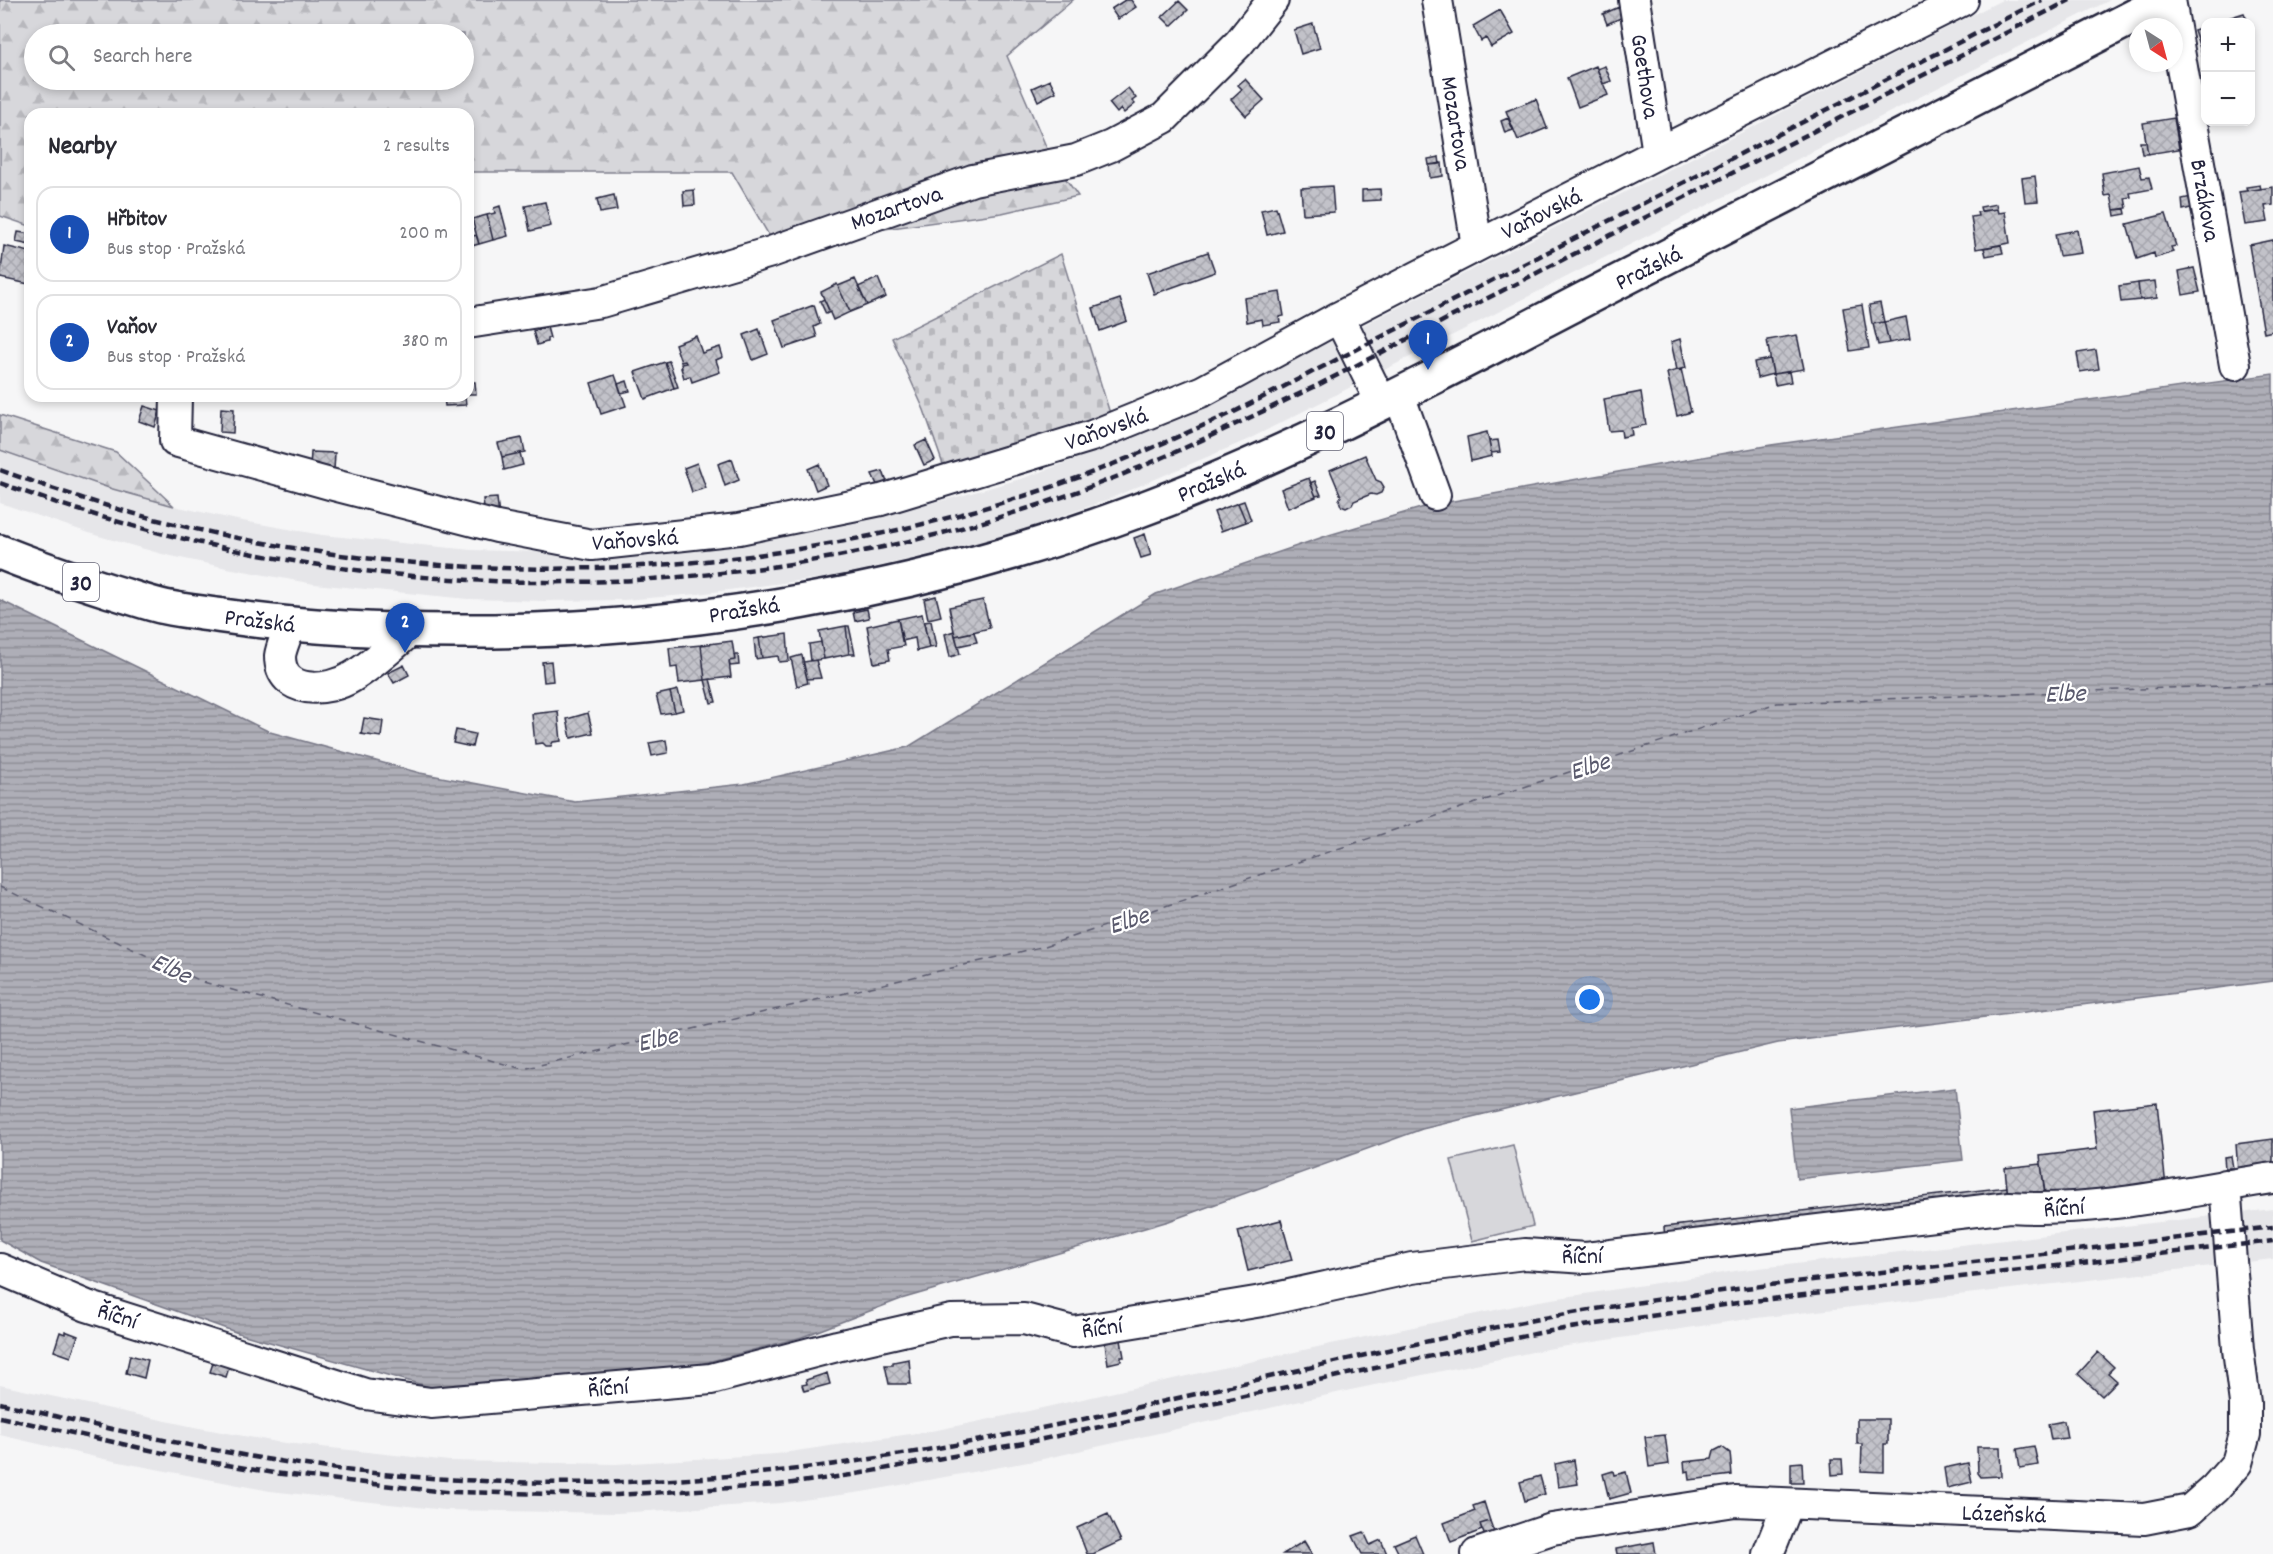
<!DOCTYPE html>
<html lang="en">
<head>
<meta charset="utf-8">
<style>
	body { margin:0; font-family:Dekko,sans-serif; background:#f7f7f7; color:#2b2b33 }
	.controls { position:absolute; right:18px; top:18px; display:grid; overflow:hidden; border-radius:12px; box-shadow:0 3px 9px #0003 }
	.controls button { width:54px; height:54px; display:grid; place-items:center; padding:0; border:0; border-bottom:2px solid #e1e1e2; background:#fff; color:#2b2b33; font:30px sans-serif }
	.compass { position:absolute; left:2129px; top:18px; width:54px; height:54px; border-radius:50%; background:#fff; box-shadow:0 3px 9px #0003; rotate:144deg }
	.you { position:absolute; left:1590px; top:1000px; width:21px; height:21px; margin:-15px; border:4px solid #fff; border-radius:50%; background:#1a73e8; box-shadow:0 0 0 9px #1a73e833 }
	.badge { display:grid; place-items:center; width:39px; height:39px; border-radius:50%; background:#1a73e8; color:#fff; font-size:20px; font-weight:700 }
	.pin { position:absolute; translate:-50% -50px; filter:drop-shadow(0 2px 3px #0008) }
	.pin::after { content:''; position:absolute; top:32px; width:21px; height:18px; background:inherit; clip-path:polygon(0 0,100% 0,50% 100%) }
	.list { margin:0; padding:0; list-style:none }
	h2 { display:flex; justify-content:space-between; align-items:center; height:78px; margin:0; padding:0 24px; font-size:26px }
	h2 small { font-size:20px; font-weight:400; color:#7c7c81 }
	.list li { display:grid; grid-template-columns:39px 1fr auto; gap:18px; align-items:center; box-sizing:border-box; height:96px; margin:0 12px 12px; padding:0 12px; border:2px solid #e1e1e2; border-radius:18px }
	.list b { display:block; font-size:22px; white-space:nowrap }
	.list p { margin:0; font-size:20px; white-space:nowrap; color:#7c7c81 }
	.list em { font-size:20px; font-style:normal; color:#7c7c81 }
	.icon { flex:none; width:33px; height:33px; fill:none; stroke:currentColor; stroke-width:2; stroke-linecap:round; stroke-linejoin:round }
	.map { position:relative; flex:none; width:2273px; height:1554px; overflow:hidden }
	.search { position:absolute; background:#fff; box-shadow:0 3px 9px #0003; left:24px; top:24px; width:450px; height:66px; display:flex; align-items:center; gap:15px; box-sizing:border-box; padding:0 21px; border-radius:33px; color:#7c7c81; font-size:22px }
	.panel { position:absolute; background:#fff; box-shadow:0 3px 9px #0003; left:24px; top:108px; width:450px; height:294px; border-radius:18px }
	.map>svg:first-child { display:block }
	.built { fill:#e6e6e9 }
	.forest { fill:url(#forest-firs); stroke:#7c7c8b; stroke-width:1.5; fill-rule:evenodd }
	.cemetery { fill:url(#cemetery-stones); stroke:#7c7c8b; stroke-width:1.5 }
	.garden { fill:#d7d7db; stroke:#7c7c8b; stroke-width:1.5 }
	.water { fill:url(#water-rules); stroke:#767685; stroke-width:1.5 }
	.lines { fill:none; stroke-linecap:round; stroke-linejoin:round }
	.ferry { stroke:#5a5a6d; stroke-width:1.5; stroke-dasharray:8 6; stroke-linecap:butt }
	.building { fill:url(#building-cross-hatch); stroke:#22223b; stroke-width:1.5 }
	.minor-casing { stroke:#22223b; stroke-width:34 }
	.major-casing { stroke:#22223b; stroke-width:38 }
	.minor { stroke:#fff; stroke-width:30 }
	.major { stroke:#fff; stroke-width:33 }
	.rail { stroke:#22223b; stroke-width:4.5; stroke-dasharray:9 4.5; stroke-linecap:butt }
	.labels { text-anchor:middle; stroke-width:4.5; stroke-linejoin:round; paint-order:stroke }
	.shield { fill:#fff; stroke:#646476; stroke-width:1.5 }
	.shield-label { font-size:22px; font-weight:bold; fill:#22223b }
	.street-label { font-size:24px; fill:#22223b; stroke:#fff }
	.water-label { font-size:26px; font-style:italic; fill:#5a5a6d; stroke:#fff }
</style>
</head>
<body>
<div class="map">
<svg width="2273" height="1554" viewBox="0 0 2273 1554">
	<defs>
		<pattern id="forest-firs" width="22" height="20" patternUnits="userSpaceOnUse" patternTransform="scale(1.5)"><rect width="22" height="20" fill="#d7d7db"/><path d="M5 1l3.5 6h-7zM16 11l3.5 6h-7z" fill="#b8b8bd"/></pattern>
		<pattern id="cemetery-stones" width="16" height="16" patternUnits="userSpaceOnUse" patternTransform="scale(1.5)"><rect width="16" height="16" fill="#d7d7db"/><path d="M2 7V4a2 2 0 0 1 4 0v3zM10 15v-3a2 2 0 0 1 4 0v3z" fill="#b8b8bd"/></pattern>
		<pattern id="water-rules" width="6" height="5" patternUnits="userSpaceOnUse" patternTransform="scale(1.5)"><rect width="6" height="5" fill="#aeaeb7"/><path d="M0 2.5h6" fill="none" stroke="#8d8d96"/></pattern>
		<pattern id="building-cross-hatch" width="8" height="8" patternUnits="userSpaceOnUse" patternTransform="scale(1.5)"><rect width="8" height="8" fill="#c2c2c9"/><path d="M0 0l8 8M0 8l8-8" fill="none" stroke="#a6a6ae"/></pattern>
	</defs>
	<rect width="100%" height="100%" fill="#f6f6f7"/>
	<filter id="ink" filterUnits="userSpaceOnUse"><feTurbulence type="fractalNoise" baseFrequency=".0167" numOctaves="2"/><feDisplacementMap in="SourceGraphic" scale="12" xChannelSelector="R" yChannelSelector="G"/><feConvolveMatrix kernelMatrix="1 2 1 2 8 2 1 2 1" color-interpolation-filters="sRGB"/></filter>
	<g filter="url(#ink)">
		<!-- built -->
		<path class="built" d="M2002 0H2110L1247 440 1104 501 1039 524 970 545 836 576 698 594 624 600 545 601 468 599 314 584 227 568 162 554 95 535 0 503V450L109 488 174 506 237 520 322 535 471 550 545 552 622 550 764 537 827 527 957 497 1024 478 1087 455 1226 395Z
			M2273 1209V1259L1748 1319 1547 1349 1341 1392 1034 1461 862 1492 781 1503 617 1513 445 1510 270 1491 104 1459 0 1435V1385L194 1427 277 1442 449 1461 616 1464 776 1454 937 1430 1024 1412 1331 1344 1539 1301 1742 1270Z"/>
		<!-- forest -->
		<path class="forest" d="M0 0H1073L1007 56 1051 158 1078 196 1002 213 774 244 732 172H468V114H30V226L0 216ZM34 34H464V80H34Z
			M0 415 116 452 174 506 109 488 0 450Z"/>
		<!-- cemetery -->
		<path class="cemetery" d="M1061 254 1112 420 947 476 924 410 892 338Z"/>
		<!-- garden -->
		<path class="garden" d="M1513 1145 1533 1226 1472 1241 1451 1160Z"/>
		<!-- water -->
		<path class="water" d="M2273 374V981L1778 1043 1422 1129 1169 1221 901 1299 802 1337 662 1374 437 1389 241 1334 41 1263 0 1240V600L270 732 420 773 575 802 744 784 908 747 1156 594 1329 535 1431 505 1771 445Z
			M1955 1088 1963 1160 1797 1179 1789 1108Z"/>
		<g class="lines">
			<!-- ferry -->
			<path class="ferry" d="M0 887 203 982 523 1069 1045 946 1777 703 2273 684"/>
		</g>
		<!-- building -->
		<path class="building" d="M1125 0H1131L1136 7 1118 19 1111 9Z
			M1179 1 1188 10 1171 26 1162 17Z
			M1619 7 1623 17 1607 24 1603 14Z
			M1500 10 1514 34 1491 47 1486 38 1481 41 1473 26Z
			M2244 13 2248 22H2223L2222 20Z
			M1313 24 1320 48 1301 54 1294 30Z
			M2206 26V62L2205 63 2194 30Z
			M1596 66 1608 95 1578 107 1567 78Z
			M1605 66 1611 81 1603 84 1597 69Z
			M1245 79 1264 100 1246 116 1231 99 1242 89 1238 85Z
			M1050 80 1056 92 1038 101 1032 88Z
			M1128 88 1136 98 1132 101 1135 104 1124 113 1121 109 1117 113 1109 103Z
			M1536 99 1547 128 1518 140 1506 111Z
			M1508 118 1513 130 1505 133 1501 121Z
			M2174 118 2179 149 2148 154 2143 123Z
			M2140 142H2146L2148 154H2142Z
			M1439 157 1440 164 1429 165 1428 159Z
			M1442 163 1443 176 1430 178 1429 165Z
			M2139 166 2142 178 2149 177 2152 189 2130 193 2131 197 2125 198 2127 208 2114 210 2111 195 2105 196 2102 173Z
			M2035 176 2038 201 2025 202 2022 178Z
			M2260 185 2261 189 2247 191 2246 187Z
			M1332 186 1334 212 1303 214 1301 188Z
			M2273 187V205L2265 206 2268 222 2245 225 2239 192Z
			M1380 189 1381 200 1362 201V190Z
			M694 190 695 205 684 206 683 191Z
			M614 195 617 210 600 213 597 199Z
			M2197 196 2198 206 2183 210 2182 199Z
			M545 202 551 226 530 231 525 206Z
			M1996 204 1997 209 1981 211 1980 207Z
			M500 206 508 236 493 240 487 215 495 213 494 208Z
			M1276 207 1283 231 1267 235 1261 210Z
			M1997 209 1998 213 2005 212 2010 243 1976 249 1971 217 1978 216 1977 212Z
			M2125 209 2126 214 2115 216 2114 210Z
			M2166 214 2176 246 2171 247 2173 252 2155 258 2154 253 2137 259 2127 224Z
			M487 215 493 240 479 244 472 219Z
			M2077 230 2081 253 2059 256 2055 234Z
			M18 232 30 234V245L16 242Z
			M476 235 479 244 472 246 470 237Z
			M2273 240V331L2264 333 2249 245Z
			M2001 245 2003 253 1986 256 1984 248Z
			M4 246 30 252 29 284 0 278Z
			M1208 252 1215 272 1154 294 1147 273Z
			M2194 268 2200 292 2183 295 2179 271Z
			M878 278 886 297 867 305 858 287Z
			M855 279 867 305 850 312 838 286Z
			M2155 281 2157 298 2140 300 2138 283Z
			M2138 283 2140 300 2121 302 2119 286Z
			M837 284 850 312 833 320 821 292Z
			M1280 292 1284 316 1279 317 1280 322 1263 325 1262 319 1247 322 1244 298Z
			M824 299 830 312 826 314 820 301Z
			M1120 299 1127 321 1100 331 1093 308Z
			M1880 303 1884 322 1872 324 1869 305Z
			M814 305 820 324 814 327 817 337 784 348 774 320Z
			M1862 305 1869 348 1850 351 1843 308Z
			M1906 317 1910 339 1889 343 1884 322Z
			M1884 322 1889 343 1878 345 1873 324Z
			M547 327 550 338H547V342L537 345 533 331Z
			M759 329 768 354 753 360 744 335Z
			M1797 335 1804 369 1773 374 1767 340Z
			M696 336 702 353 720 347 723 357 716 360 720 372 692 382 690 376 684 378 681 368H682L681 364 686 363 685 361 681 362 675 344Z
			M1680 339 1686 368 1677 370 1671 342Z
			M2096 350 2099 369 2080 372 2077 353Z
			M1770 359 1773 374 1757 378 1754 362Z
			M669 361 678 387 674 388 665 362Z
			M665 362 674 388 645 399 635 372Z
			M1681 369 1691 412 1677 416 1667 373Z
			M1789 372 1791 382 1775 385 1773 374Z
			M615 375 626 406 601 414 591 383Z
			M627 381 630 391 621 393 618 384Z
			M468 382H475L476 394H468Z
			M1641 392 1646 425 1631 428 1632 435 1622 437 1621 430 1609 431 1604 399Z
			M444 396H465L466 405 445 406Z
			M144 406 160 411 155 427 139 421Z
			M221 408 234 409 233 433 220 432Z
			M1487 432 1492 456 1471 461 1467 437Z
			M522 438 525 452 502 457 498 443Z
			M926 440 935 460 924 465 915 445Z
			M1498 440 1500 452 1491 453 1489 441Z
			M311 452 335 453 334 470 310 469Z
			M520 453 523 465 504 470 502 457Z
			M1365 455 1376 480 1381 482 1384 487 1381 493 1376 495 1371 494 1354 501 1352 505 1346 508 1341 506 1339 500 1341 496 1330 470Z
			M732 459 739 480 725 486 718 464Z
			M697 463 706 488 692 492 684 468Z
			M819 464 827 485 816 490 808 469Z
			M883 471 889 488 880 491 872 474Z
			M1309 478 1316 497 1288 508 1281 489Z
			M1315 481 1321 495 1316 496 1310 483Z
			M497 498 499 517 485 518 483 499Z
			M1244 501 1251 520 1246 522 1238 503Z
			M1238 503 1246 522 1221 531 1214 512Z
			M1145 534 1151 555 1141 558 1134 538Z
			M936 596 941 616 928 619 924 599Z
			M983 600 990 628 955 636 949 607Z
			M867 609 869 618 855 621 853 612Z
			M922 614 929 648 917 651 915 638 902 641 898 619Z
			M898 619 904 646 888 649 890 660 874 663 867 626Z
			M931 621 936 647 929 648 924 622Z
			M846 626 849 654 824 659 819 631Z
			M846 626H849L855 654H849Z
			M954 631 960 654 950 657 945 634Z
			M974 632 977 642 958 646 955 636Z
			M787 634 789 661 779 662 778 656 762 658 759 638Z
			M759 638 762 658 756 659 754 639Z
			M732 641 735 660 729 661 731 677 705 680 701 645Z
			M821 642 824 659 811 661 809 644Z
			M701 645 705 680 679 683 677 667 671 668 669 648Z
			M734 655H738L739 665 730 666 729 661 735 660Z
			M802 655 808 683 797 686 791 658Z
			M816 660 821 678 807 679 803 662Z
			M551 661 553 681 544 682 542 662Z
			M404 665 409 675 394 683 388 673Z
			M710 679 716 702 711 703 705 680Z
			M678 690 683 710 675 712 670 692Z
			M670 692 675 712 661 714 656 695Z
			M558 711 561 741 553 742 551 746H546L543 743 535 744 532 714Z
			M588 713 593 733 571 738 567 719Z
			M364 718 383 721 381 737 361 734Z
			M456 730 475 734 472 747 453 743Z
			M666 740 668 753 652 756 649 743Z
			M2157 1103 2166 1187 2046 1200 2040 1156 2097 1149 2093 1110Z
			M2273 1139V1168L2238 1172 2236 1144Z
			M2231 1156 2233 1168H2225L2224 1157Z
			M2041 1164 2045 1195 2008 1199 2005 1168Z
			M2007 1187 2008 1199 1665 1239 1664 1227Z
			M1281 1220 1292 1260 1248 1271 1238 1231Z
			M65 1331 78 1336 71 1357 54 1351 60 1332 65 1334Z
			M1121 1340 1124 1357H1121V1361L1108 1364 1105 1343Z
			M2098 1352 2114 1367 2108 1373 2117 1381 2102 1396 2078 1374Z
			M130 1355 148 1360 144 1378 126 1373Z
			M232 1358 226 1377 210 1372 214 1360Z
			M909 1359 911 1384H889L885 1365H893V1362Z
			M827 1373 830 1384 804 1391 802 1385 807 1384 806 1380Z
			M1857 1419H1888V1444H1884V1472L1861 1471 1862 1444H1857Z
			M2064 1421 2067 1438 2051 1440 2048 1424Z
			M1665 1435 1669 1464 1649 1467 1645 1437Z
			M2034 1446 2038 1465 2020 1468 2017 1449Z
			M1722 1447 1730 1453 1732 1475 1690 1480 1689 1471 1685 1472 1684 1462 1712 1459 1714 1451Z
			M1977 1447H2000L2001 1476 1981 1477 1978 1473Z
			M1831 1459H1842L1843 1474 1832 1475Z
			M1574 1460 1578 1484 1558 1487 1555 1464Z
			M1802 1462 1803 1483H1791V1463Z
			M1968 1463 1972 1482 1947 1488 1944 1468Z
			M1613 1471 1614 1475 1626 1472 1631 1493 1609 1499 1603 1474Z
			M1540 1476 1545 1494 1525 1501 1520 1482Z
			M1484 1502 1490 1521 1480 1524 1482 1530 1451 1542 1444 1523 1475 1511 1473 1506Z
			M1108 1514 1121 1541 1093 1554H1087L1077 1528Z
			M1490 1521 1495 1535 1486 1539 1480 1524Z
			M1364 1532 1370 1545 1381 1540 1387 1554H1362L1353 1536Z
			M1415 1535 1423 1554H1399L1394 1544Z
			M1304 1541 1312 1554H1283Z
			M1654 1542 1656 1554H1617L1616 1549Z"/>
		<g class="lines">
			<!-- minor casing -->
			<g class="minor-casing">
				<path id="minor" d="M1437 0 1477 246
					M1634 0 1658 153
					M2170 0 2235 365
					M1339 317 1382 404
					M468 323 601 302 771 252 973 180 1076 160 1111 146 1164 118 1239 43 1273 0
					M1399 395 1435 495
					M176 396 175 441 330 484 497 527 592 545 739 529 881 500 1092 436 1203 391 1339 317 1658 153 1963 0
					M290 625C287 635 281 647 280 656 280 696 328 692 352 677 373 665 391 647 410 631
					M0 1269 87 1306 365 1394 431 1403 711 1379 837 1346 951 1320 1024 1319 1073 1332 1262 1301 1412 1268 1525 1254 1586 1258 2009 1207C2097 1213 2186 1191 2273 1178
					M1477 1554 1552 1529 1735 1501 2144 1519 2190 1510 2215 1488 2237 1463 2245 1434V1403L2238 1349 2225 1185
					M1768 1554 1788 1504"/>
			</g>
			<!-- major casing -->
			<g class="major-casing">
				<path id="major" d="M0 552C36 567 73 579 110 591 128 596 147 603 165 607 184 611 204 613 223 616 300 627 376 631 454 631 682 633 922 591 1137 511 1297 452 1447 370 1598 292 1788 195 1976 97 2166 0"/>
			</g>
			<!-- minor -->
			<use href="#minor" class="minor"/>
			<!-- major -->
			<use href="#major" class="major"/>
			<!-- rail -->
			<path class="rail" d="M0 470C56 490 112 509 170 523 453 592 749 583 1027 495 1098 473 1166 442 1234 412L2042 0
				M0 483C352 614 746 616 1098 484 1172 456 1244 420 1316 386L2070 0
				M0 1403C90 1425 181 1445 272 1460 438 1486 611 1490 779 1471 1036 1443 1285 1366 1539 1319 1652 1298 1768 1285 1882 1272 2013 1258 2143 1242 2273 1227
				M0 1417 186 1458 274 1473 446 1492 617 1495 779 1485 851 1475 1029 1442 1544 1332 1744 1302 2273 1241"/>
		</g>
	</g>
	<g class="labels">
		<!-- shield labels -->
		<g class="shield">
			<rect x="1307" y="412" width="36" height="38" rx="4.5"/>
			<rect x="63" y="563" width="36" height="38" rx="4.5"/>
		</g>
		<g class="shield-label">
			<text x="1325" y="439">30</text>
			<text x="81" y="590">30</text>
		</g>
		<!-- street labels -->
		<g class="street-label">
			<text transform="translate(1646 76) rotate(81)" y="8">Goethova</text>
			<text transform="translate(1457 123) rotate(81)" y="8">Mozartova</text>
			<text transform="translate(2206 200) rotate(80)" y="8">Brzákova</text>
			<text transform="translate(896 207) rotate(-19)" y="8">Mozartova</text>
			<text transform="translate(1541 213) rotate(-27)" y="8">Vaňovská</text>
			<text transform="translate(1648 267) rotate(-27)" y="8">Pražská</text>
			<text transform="translate(1106 428) rotate(-20)" y="8">Vaňovská</text>
			<text transform="translate(1211 481) rotate(-23)" y="8">Pražská</text>
			<text transform="translate(635 539) rotate(-4)" y="8">Vaňovská</text>
			<text transform="translate(744 609) rotate(-9)" y="8">Pražská</text>
			<text transform="translate(260 620) rotate(7)" y="8">Pražská</text>
			<text transform="translate(2064 1207) rotate(-4)" y="8">Říční</text>
			<text transform="translate(1582 1255) rotate(-1)" y="8">Říční</text>
			<text transform="translate(118 1315) rotate(18)" y="8">Říční</text>
			<text transform="translate(1102 1327) rotate(-8)" y="8">Říční</text>
			<text transform="translate(608 1387) rotate(-5)" y="8">Říční</text>
			<text transform="translate(2004 1513) rotate(2)" y="8">Lázeňská</text>
		</g>
		<!-- water labels -->
		<g class="water-label">
			<text transform="translate(2065 692) rotate(-2)" y="9">Elbe</text>
			<text transform="translate(1589 765) rotate(-18)" y="9">Elbe</text>
			<text transform="translate(1128 919) rotate(-18)" y="9">Elbe</text>
			<text transform="translate(172 967) rotate(25)" y="9">Elbe</text>
			<text transform="translate(657 1038) rotate(-13)" y="9">Elbe</text>
		</g>
	</g>
</svg>
<div class="controls">
<button>+</button>
<button>−</button>
</div>
<svg class="compass" viewBox="-18 -18 36 36"><path d="M0-13l5 13h-10z" fill="#e53935"/><path d="M0 13l5-13h-10z" fill="#7c7c81"/></svg>
<div class="you"></div>
<div class="pin badge" style="left:1428px;top:370px;background:#1a4fb4">1</div>
<div class="pin badge" style="left:405px;top:653px;background:#1a4fb4">2</div>
<div class="search"><svg class="icon" aria-label="search" viewBox="0 0 24 24"><circle cx="10" cy="10" r="6"/><path d="M15 15l6 6"/></svg>Search here</div>
<section class="panel">
<h2>Nearby<small>2 results</small></h2>
<ul class="list">
<li><span class="badge" style="background:#1a4fb4">1</span><div><b>Hřbitov</b><p>Bus stop · Pražská</p></div><em>200 m</em></li>
<li><span class="badge" style="background:#1a4fb4">2</span><div><b>Vaňov</b><p>Bus stop · Pražská</p></div><em>380 m</em></li>
</ul>
</section>
</div>
</body>
</html>
